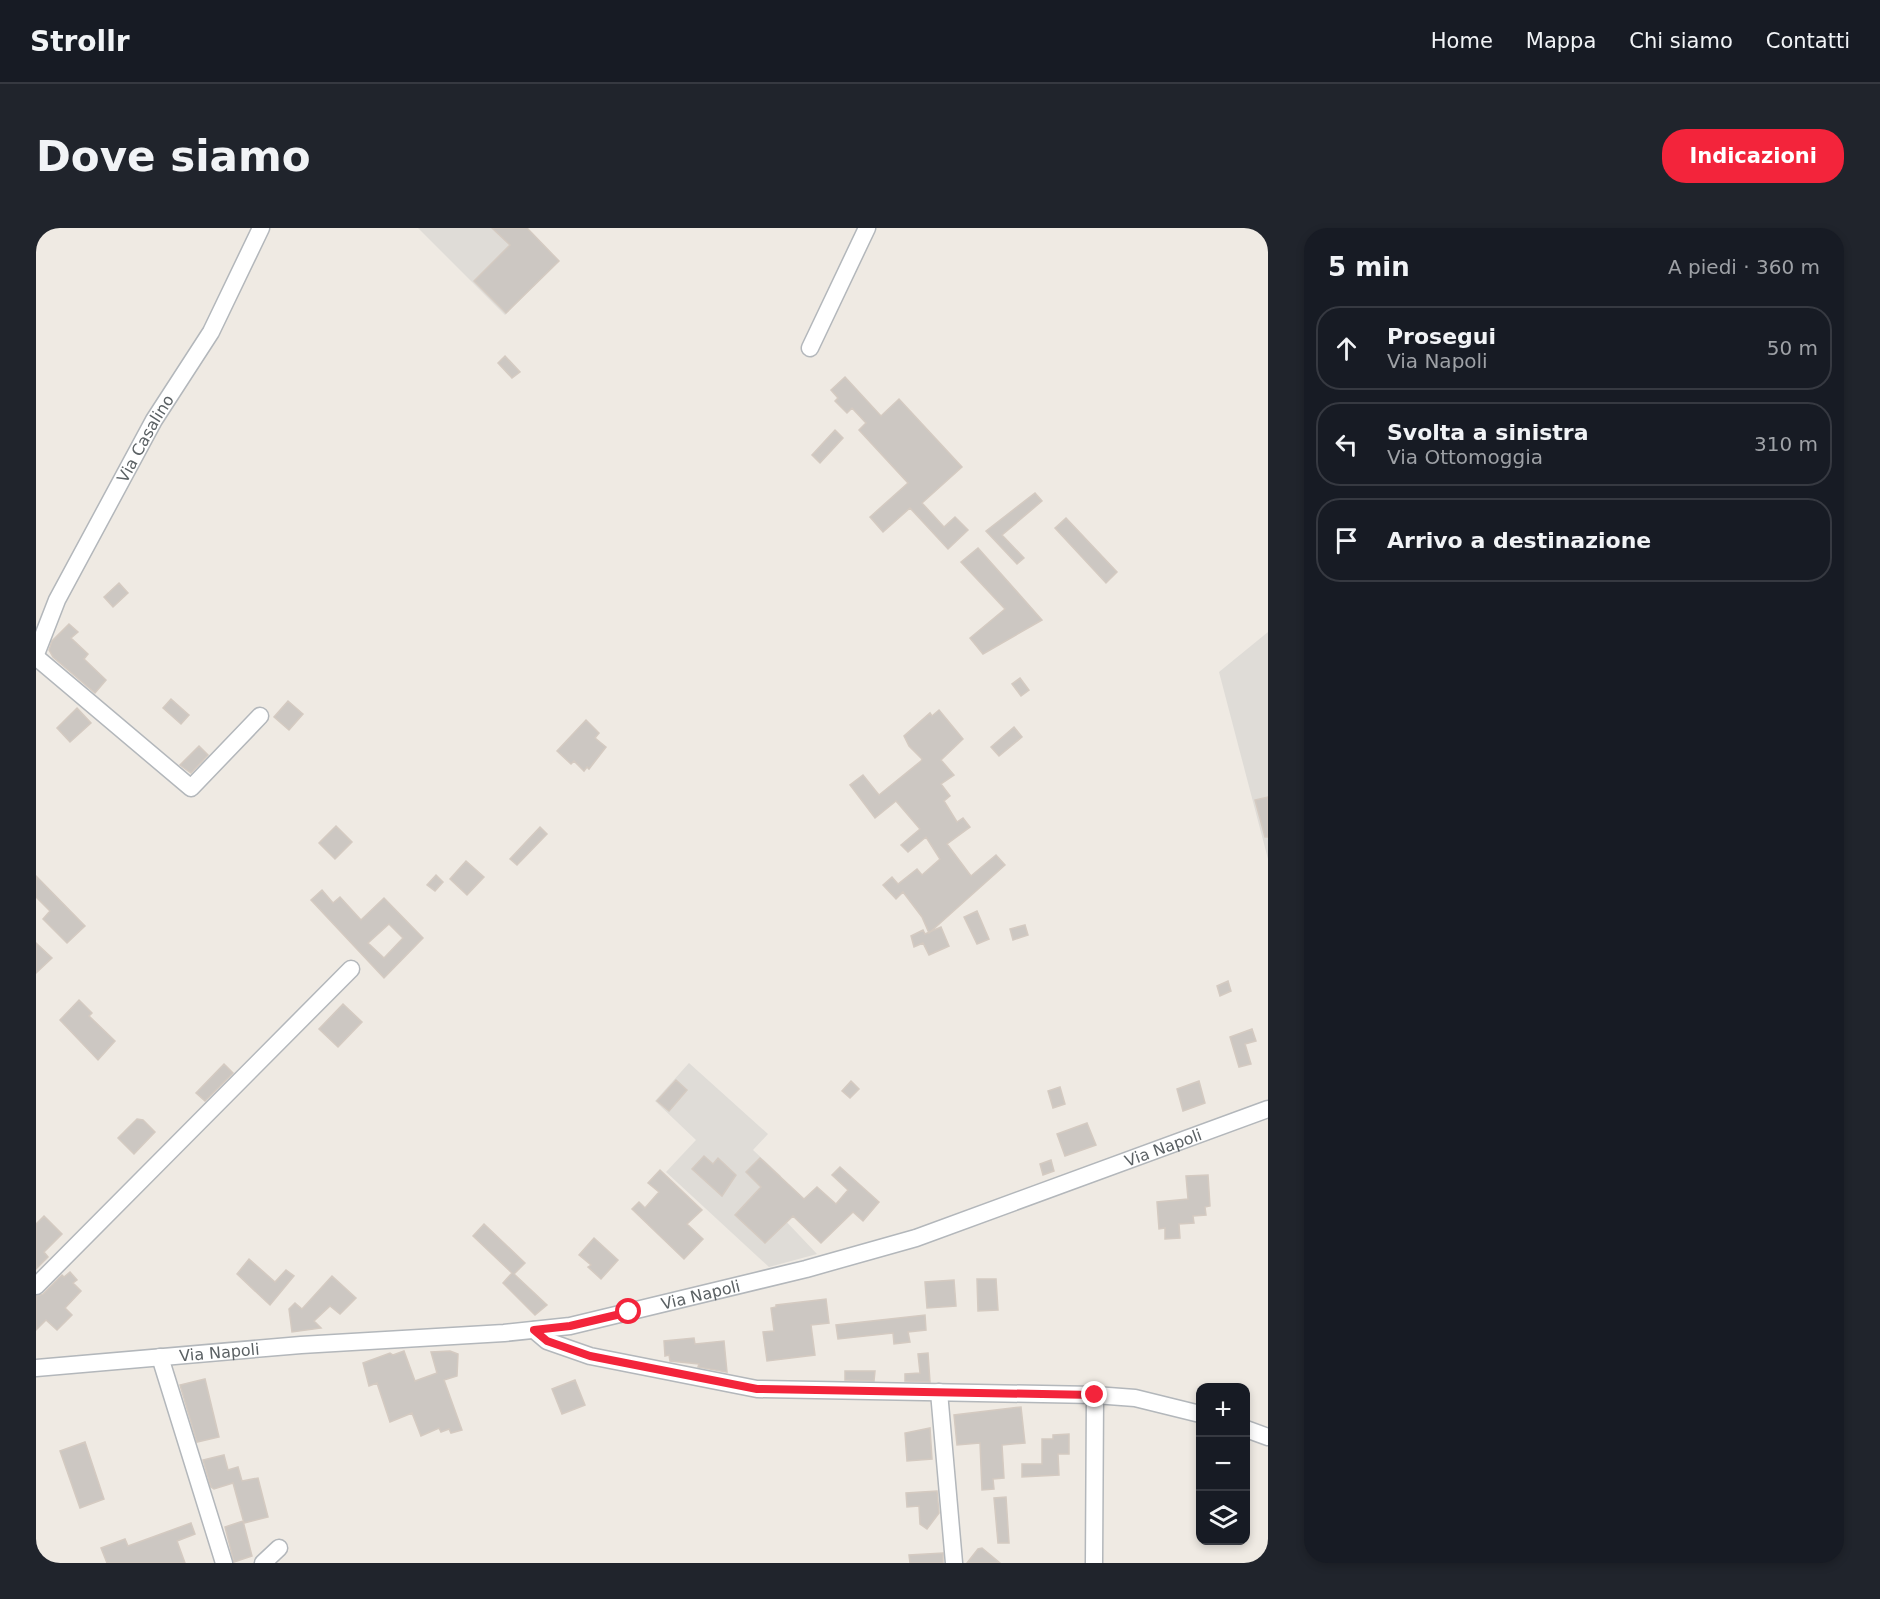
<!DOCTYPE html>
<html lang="it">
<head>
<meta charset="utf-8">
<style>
	body { margin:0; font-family:"DejaVu Sans",sans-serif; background:#20242c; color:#f1f3f6 }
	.controls { position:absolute; right:18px; bottom:18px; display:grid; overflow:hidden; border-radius:12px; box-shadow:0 3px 9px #0003 }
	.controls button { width:54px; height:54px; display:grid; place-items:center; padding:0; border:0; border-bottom:2px solid #363941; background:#171b24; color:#f1f3f6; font:30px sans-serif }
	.stop { position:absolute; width:18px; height:18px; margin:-14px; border:4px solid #f3243b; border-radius:50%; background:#fff }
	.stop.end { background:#f3243b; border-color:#fff; box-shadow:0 2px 6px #0008 }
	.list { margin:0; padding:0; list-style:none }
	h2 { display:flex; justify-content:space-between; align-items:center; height:78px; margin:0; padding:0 24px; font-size:26px }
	h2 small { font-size:20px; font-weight:400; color:#9ea1a6 }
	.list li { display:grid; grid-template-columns:39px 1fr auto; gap:18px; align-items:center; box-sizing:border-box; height:84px; margin:0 12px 12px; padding:0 12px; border:2px solid #363941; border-radius:24px }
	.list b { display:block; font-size:22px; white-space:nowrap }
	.list p { margin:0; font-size:20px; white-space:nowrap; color:#9ea1a6 }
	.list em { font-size:20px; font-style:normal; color:#9ea1a6 }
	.icon { flex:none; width:33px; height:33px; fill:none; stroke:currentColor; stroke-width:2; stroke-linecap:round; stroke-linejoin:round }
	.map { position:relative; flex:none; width:1232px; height:1335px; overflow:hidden; border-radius:24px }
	header { display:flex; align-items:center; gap:36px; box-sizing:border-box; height:84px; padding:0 30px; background:#171b24; border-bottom:2px solid #363941 }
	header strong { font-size:28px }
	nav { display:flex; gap:33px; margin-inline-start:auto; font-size:21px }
	.intro { display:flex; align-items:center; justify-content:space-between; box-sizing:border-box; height:144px; padding:0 36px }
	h1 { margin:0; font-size:42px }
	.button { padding:15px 27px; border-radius:24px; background:#f3243b; color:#fff; font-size:21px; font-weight:700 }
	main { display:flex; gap:36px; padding:0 36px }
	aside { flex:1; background:#171b24; border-radius:24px; box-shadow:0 3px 9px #0003 }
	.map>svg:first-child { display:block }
	.industrial { fill:#dfdcd7 }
	.building { fill:#ccc7c2; stroke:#d4cac1; stroke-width:1.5; fill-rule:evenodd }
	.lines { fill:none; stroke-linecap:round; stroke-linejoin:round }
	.minor-casing { stroke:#b3b7bb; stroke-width:19 }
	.minor { stroke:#fff; stroke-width:16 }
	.route { stroke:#f3243b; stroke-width:8 }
	.labels { text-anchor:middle; stroke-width:6; stroke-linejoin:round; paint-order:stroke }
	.street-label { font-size:16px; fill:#5b6164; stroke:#fff }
</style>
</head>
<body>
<header>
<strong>Strollr</strong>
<nav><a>Home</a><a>Mappa</a><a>Chi siamo</a><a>Contatti</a></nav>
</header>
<div class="intro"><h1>Dove siamo</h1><a class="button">Indicazioni</a></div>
<main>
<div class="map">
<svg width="1232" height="1335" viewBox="0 0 1232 1335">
	<rect width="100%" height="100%" fill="#efeae3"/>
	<!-- industrial -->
	<path class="industrial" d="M382 0H490L523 33 469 87Z
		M1232 404V631L1183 444Z
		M653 835 732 906 717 922 745 948 726 968 781 1026 733 1039 630 944 660 912 619 873Z"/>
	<!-- building -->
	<path class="building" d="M456 0H491L523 33 470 85 438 53 474 17Z
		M469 128 484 144 476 150 462 135Z
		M809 149 845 188 863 171 926 239 886 275 908 299 919 289 932 302 912 321 874 280 847 304 834 289 872 255 823 202 830 195 816 180 811 185 799 173 802 170 795 162Z
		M799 202 807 210 784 235 776 227Z
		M999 265 1006 273 966 307 988 330 981 336 950 303Z
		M1030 290 1081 344 1070 355 1019 300Z
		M942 320 1006 392 947 426 934 410 969 381 925 334Z
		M83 355 92 365 77 379 68 369Z
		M33 396 42 404 35 410 52 426 48 431 70 452 59 465 17 429 13 422 16 413Z
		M984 450 993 462 985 468 976 456Z
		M135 471 153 487 145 496 127 480Z
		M252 473 267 486 253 502 238 489Z
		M41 480 55 495 34 514 21 500Z
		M903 482 927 511 905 532 918 547 905 556 914 568 908 573 921 594 927 590 934 599 911 616 935 648 960 627 969 637 893 705 886 689 867 664 860 671 847 657 856 649 862 656 881 641 886 647 904 631 890 609 872 624 865 617 884 601 860 573 839 590 814 557 827 547 843 567 885 533 886 531 873 518 868 508 894 485 896 488Z
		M550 492 563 505 559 510 570 519 553 541 551 539 548 543 538 533 535 536 521 523Z
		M978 499 986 509 963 528 955 519Z
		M163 518 172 527 155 545 144 537Z
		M1232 569V609H1229L1219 572Z
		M300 598 316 614 299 631 283 615Z
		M504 599 511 606 481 637 474 631Z
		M430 633 448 649 431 667 414 651Z
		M400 647 407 654 399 663 391 657Z
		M0 648 49 698 31 715 7 691 14 683 0 669Z
		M286 662 297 675 304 669 325 692 348 670 387 710 348 750 275 672ZM353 696 367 710 348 730 332 715Z
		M941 683 953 711 941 716 928 689Z
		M989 697 992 707 977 712 974 701Z
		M905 699 913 718 893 727 887 715 878 719 875 708 887 702 889 706Z
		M0 715 16 730 0 745Z
		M1192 753 1195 763 1184 768 1181 758Z
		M43 772 56 785 53 788 79 813 62 832 24 792Z
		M307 776 326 794 302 819 283 801Z
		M1216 801 1220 813 1209 816 1215 836 1203 839 1194 809Z
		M188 836 197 845 169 873 160 865Z
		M640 852 651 862 633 883 621 873Z
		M815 853 823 861 814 870 806 863Z
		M1163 853 1169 875 1147 883 1141 861Z
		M1024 859 1029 876 1017 880 1012 863Z
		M101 891 107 892 119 904 98 926 82 910Z
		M1051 895 1060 917 1029 928 1021 906Z
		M668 928 677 936 682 930 700 947 686 968 656 941Z
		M724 930 768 971 781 959 800 976 812 962 796 947 804 939 843 974 827 993 817 984 785 1015 757 988 729 1015 699 987 725 959 710 944Z
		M1015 932 1018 943 1007 947 1004 936Z
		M624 942 666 982 651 996 667 1011 648 1031 596 981 603 974 609 980 623 964 612 955Z
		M1172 947 1174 978 1169 979 1170 987 1157 988 1158 995 1143 996 1144 1010 1129 1011V1000L1123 1001 1121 974 1152 971 1150 948Z
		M8 988 26 1006 8 1024 12 1029 0 1041V996Z
		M448 996 489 1035 478 1046 511 1077 499 1087 467 1055 476 1045 437 1008Z
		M558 1010 582 1032 565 1051 552 1039 555 1037 543 1027Z
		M213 1031 239 1054 250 1042 258 1048 234 1077 201 1046Z
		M34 1044 41 1052 37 1055 45 1063 29 1080 36 1087 21 1102 10 1092 0 1102V1068L7 1066 26 1047 28 1049Z
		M296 1048 320 1070 304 1086 294 1078 278 1093 285 1100 256 1104 253 1081 259 1075 266 1081Z
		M941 1051H960L962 1082 942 1083Z
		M918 1052 920 1078 891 1080 889 1054Z
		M790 1071 793 1095 775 1097 779 1127 731 1133 727 1104 738 1103 735 1080 740 1079V1077Z
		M889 1087 890 1102 872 1104 874 1114 858 1116 857 1105 802 1111 800 1097Z
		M658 1110 659 1116 688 1113 691 1144 662 1139 663 1136 634 1133 633 1127 629 1128 628 1113Z
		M368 1123 379 1153 401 1145 395 1124 414 1123 422 1126 421 1148 408 1152 426 1202 415 1205 413 1201 405 1204 403 1200 385 1208 376 1185 354 1194 341 1155 333 1158 327 1135 354 1125 357 1127Z
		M892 1125 894 1154 869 1153V1146L884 1145 882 1126Z
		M809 1143H839L838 1153 809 1152Z
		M169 1151 183 1209 161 1214 144 1157Z
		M539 1152 549 1177 526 1186 516 1161Z
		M985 1179 989 1215 966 1217 968 1250 957 1251 958 1261 946 1262 944 1215 921 1217 918 1187Z
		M894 1200 896 1231 871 1233 869 1205Z
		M1033 1206V1226H1022L1023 1247 986 1249V1236H1006V1211H1017V1207Z
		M49 1214 68 1271 44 1280 24 1223Z
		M188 1227 192 1242 202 1239 206 1253 222 1250 232 1289 208 1295 197 1255 178 1261 175 1259 167 1232Z
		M901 1263 903 1285 891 1301 884 1296 883 1278 871 1279 870 1265Z
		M970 1269 973 1315H962L958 1270Z
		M207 1293 216 1328 198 1334 189 1299Z
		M155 1295 159 1306 141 1313 149 1335H71L65 1320 89 1311 92 1318Z
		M946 1320 964 1335H931L942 1321Z
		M907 1325V1335H874L873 1327Z"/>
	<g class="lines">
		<!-- minor casing -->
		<g class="minor-casing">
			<g id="minor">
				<path d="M774 120 831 0"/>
				<path id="s1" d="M0 426 21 372 118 192 175 104 225 0"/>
				<path d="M0 429 155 560 224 488"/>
				<path d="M0 1058 315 741"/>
				<path d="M498 1102 511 1113 554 1128 721 1161 1059 1167 1099 1170 1164 1186"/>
				<path d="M124 1129 188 1335"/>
				<path id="s2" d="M0 1140 265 1117 468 1105 534 1098 770 1041 880 1010 1232 881"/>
				<path d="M903 1164 918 1335"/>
				<path d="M1210 1201 1232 1209"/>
				<path d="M227 1335 243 1320"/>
				<path d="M1058 1335 1059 1167"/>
			</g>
		</g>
		<!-- minor -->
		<use href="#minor" class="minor"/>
	</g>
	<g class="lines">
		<!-- route -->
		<path class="route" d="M593 1084 534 1098 498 1102 511 1113 554 1128 721 1161 1059 1167"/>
	</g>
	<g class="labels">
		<!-- street labels -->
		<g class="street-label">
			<text dy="6" stroke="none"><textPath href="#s1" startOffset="242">Via Casalino</textPath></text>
			<text dy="6" stroke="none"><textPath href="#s2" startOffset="1156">Via Napoli</textPath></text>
			<text dy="6" stroke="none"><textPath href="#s2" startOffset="670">Via Napoli</textPath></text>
			<text dy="6" stroke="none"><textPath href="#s2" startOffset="184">Via Napoli</textPath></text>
		</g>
	</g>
</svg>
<div class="controls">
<button>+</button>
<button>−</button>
<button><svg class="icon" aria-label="layers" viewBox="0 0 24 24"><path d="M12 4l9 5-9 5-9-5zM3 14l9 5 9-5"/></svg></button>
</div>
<div class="stop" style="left:593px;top:1084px"></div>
<div class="stop end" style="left:1059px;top:1167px"></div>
</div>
<aside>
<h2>5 min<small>A piedi · 360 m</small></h2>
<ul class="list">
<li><svg class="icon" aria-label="ahead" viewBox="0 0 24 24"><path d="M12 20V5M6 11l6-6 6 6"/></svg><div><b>Prosegui</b><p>Via Napoli</p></div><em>50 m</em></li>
<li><svg class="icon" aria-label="left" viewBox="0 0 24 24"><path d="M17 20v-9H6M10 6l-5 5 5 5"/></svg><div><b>Svolta a sinistra</b><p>Via Ottomoggia</p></div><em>310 m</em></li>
<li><svg class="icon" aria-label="arrive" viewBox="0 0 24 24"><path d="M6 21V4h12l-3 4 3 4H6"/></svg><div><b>Arrivo a destinazione</b></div></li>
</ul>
</aside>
</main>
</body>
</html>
